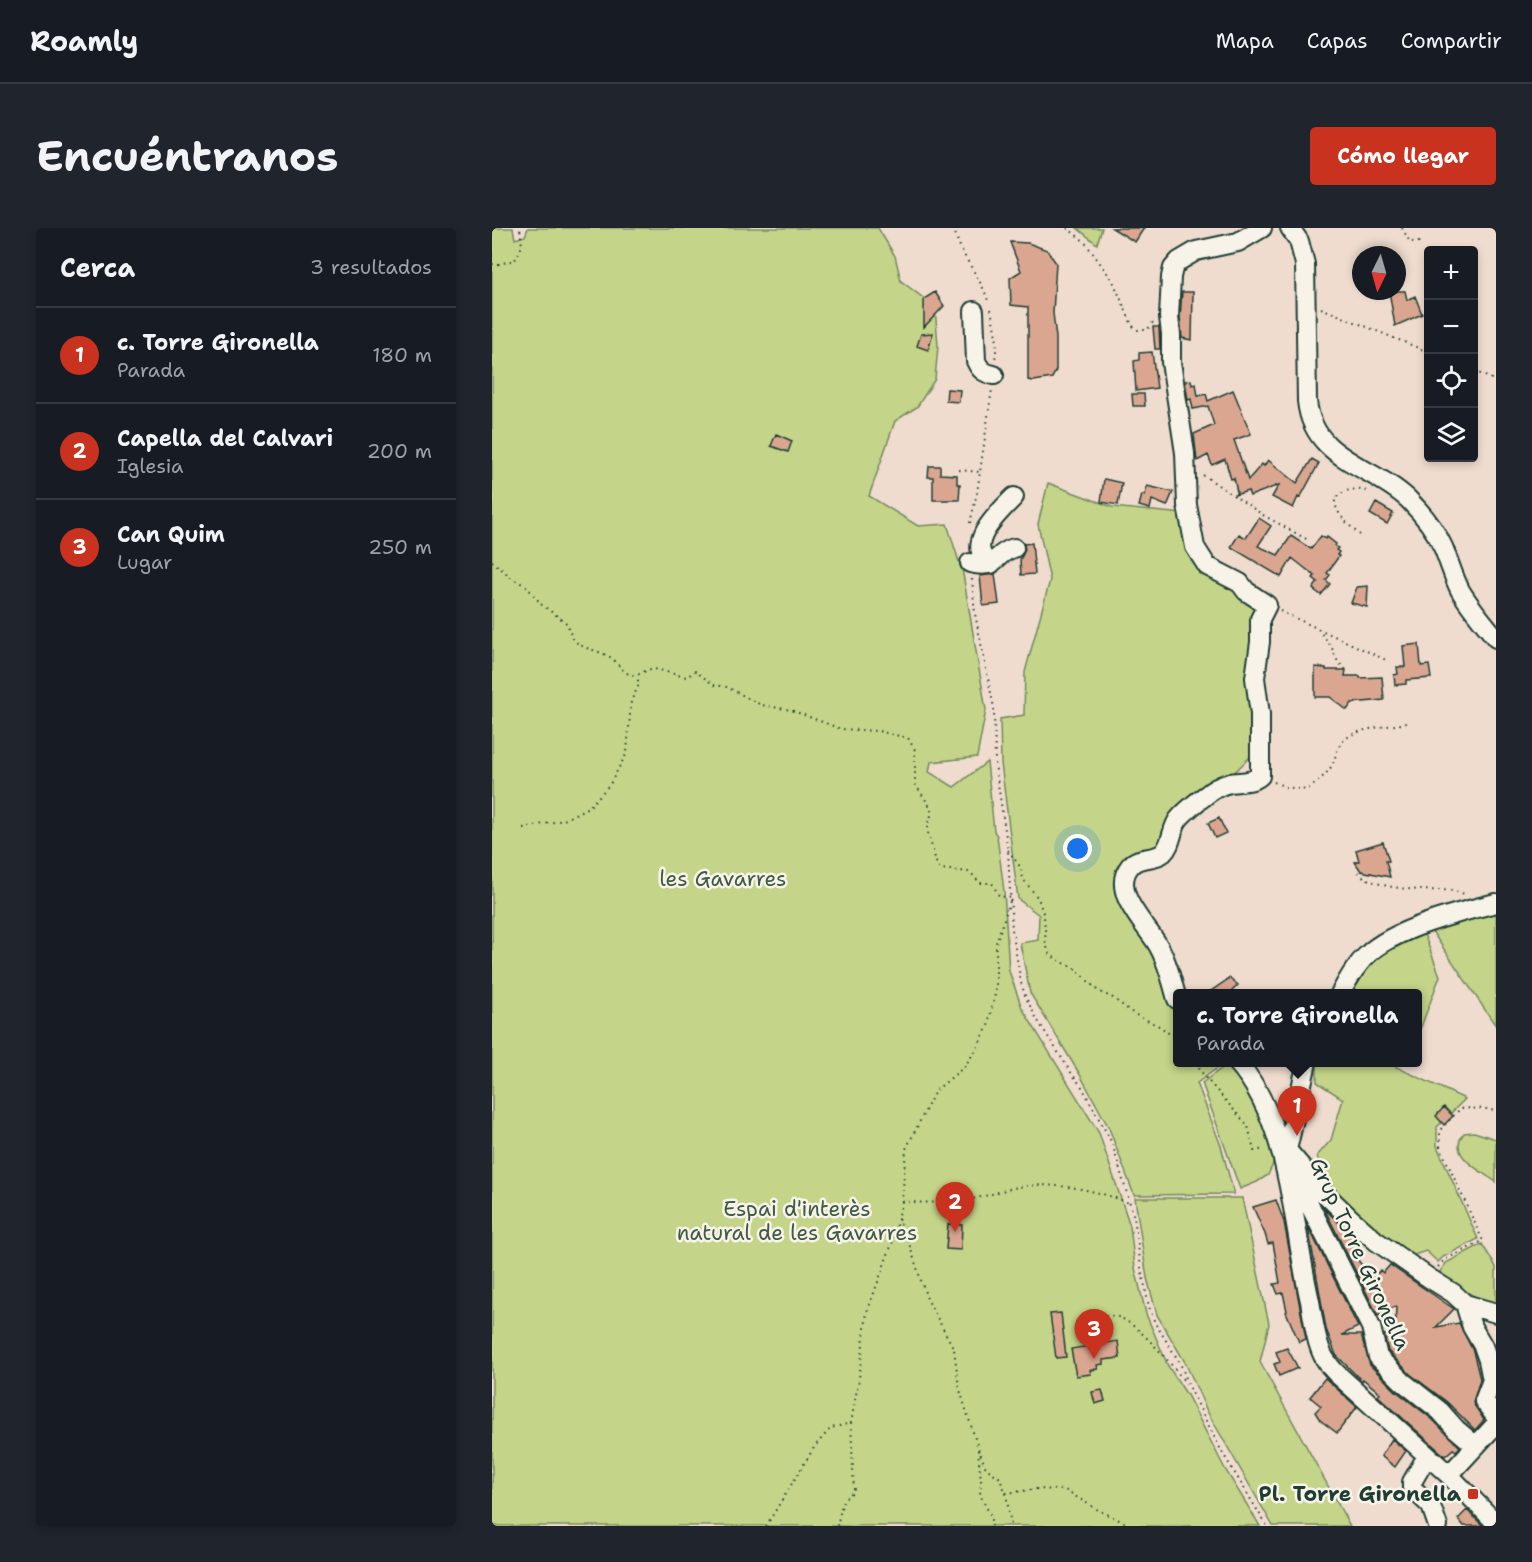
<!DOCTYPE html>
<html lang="es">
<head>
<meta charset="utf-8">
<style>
	body { margin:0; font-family:"Shantell Sans",sans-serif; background:#20242c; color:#f1f3f6 }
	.controls { position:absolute; right:18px; top:18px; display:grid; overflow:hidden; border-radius:6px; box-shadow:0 3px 9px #0003 }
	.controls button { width:54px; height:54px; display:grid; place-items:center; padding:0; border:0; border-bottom:2px solid #363941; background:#171b24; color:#f1f3f6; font:30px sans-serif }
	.compass { position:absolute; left:860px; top:18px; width:54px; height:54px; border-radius:50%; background:#171b24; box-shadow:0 3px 9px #0003; rotate:185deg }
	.you { position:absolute; left:586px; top:621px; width:21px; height:21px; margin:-15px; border:4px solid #fff; border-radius:50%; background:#1a73e8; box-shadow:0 0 0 9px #1a73e833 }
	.badge { display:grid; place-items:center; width:39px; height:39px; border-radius:50%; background:#c8321e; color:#fff; font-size:20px; font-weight:700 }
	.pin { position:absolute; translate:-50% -50px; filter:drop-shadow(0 2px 3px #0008) }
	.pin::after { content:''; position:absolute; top:32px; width:21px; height:18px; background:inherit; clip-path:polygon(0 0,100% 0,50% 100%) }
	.popup { position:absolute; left:681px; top:761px; width:249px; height:78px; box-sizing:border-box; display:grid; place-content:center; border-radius:6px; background:#171b24; filter:drop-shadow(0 2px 4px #0005); font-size:20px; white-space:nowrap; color:#9ea1a6 }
	.popup b { font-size:22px; color:#f1f3f6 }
	.popup::after { content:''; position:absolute; left:50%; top:100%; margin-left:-12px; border:12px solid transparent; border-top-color:#171b24 }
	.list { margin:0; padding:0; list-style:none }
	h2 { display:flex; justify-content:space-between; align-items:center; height:78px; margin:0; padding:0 24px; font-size:26px }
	h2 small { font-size:20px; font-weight:400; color:#9ea1a6 }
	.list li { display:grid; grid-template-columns:39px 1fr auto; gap:18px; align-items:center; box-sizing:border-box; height:96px; padding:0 24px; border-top:2px solid #363941 }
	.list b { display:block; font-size:22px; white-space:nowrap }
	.list p { margin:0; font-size:20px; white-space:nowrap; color:#9ea1a6 }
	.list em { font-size:20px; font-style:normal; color:#9ea1a6 }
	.icon { flex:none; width:33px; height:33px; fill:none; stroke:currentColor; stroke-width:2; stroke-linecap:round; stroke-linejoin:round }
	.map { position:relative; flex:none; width:1004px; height:1298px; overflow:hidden; border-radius:6px }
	header { display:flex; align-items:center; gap:36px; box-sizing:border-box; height:84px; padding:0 30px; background:#171b24; border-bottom:2px solid #363941 }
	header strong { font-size:28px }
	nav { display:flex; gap:33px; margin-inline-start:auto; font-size:21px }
	.intro { display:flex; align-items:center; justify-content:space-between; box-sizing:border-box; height:144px; padding:0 36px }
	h1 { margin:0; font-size:42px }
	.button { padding:15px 27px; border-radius:6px; background:#c8321e; color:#fff; font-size:21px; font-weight:700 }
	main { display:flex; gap:36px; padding:0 36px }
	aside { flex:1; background:#171b24; border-radius:6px; box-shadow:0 3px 9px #0003 }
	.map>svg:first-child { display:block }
	.green { fill:#c4d589; stroke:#72895e; stroke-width:1.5 }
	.building { fill:#dba690; stroke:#1f3d34; stroke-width:1.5 }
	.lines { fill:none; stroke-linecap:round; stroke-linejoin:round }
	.minor-casing { stroke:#1f3d34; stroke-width:22 }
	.path { stroke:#1f3d34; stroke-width:2; stroke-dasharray:1.5 4.5; stroke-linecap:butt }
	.minor { stroke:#f7f3e8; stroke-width:18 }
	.poi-dot { fill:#c8321e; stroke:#f7f3e8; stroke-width:2 }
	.labels { text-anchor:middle; stroke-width:5; stroke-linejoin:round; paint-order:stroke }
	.park-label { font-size:21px; fill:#405b45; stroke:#f7f3e8 }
	.street-label { font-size:21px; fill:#1f3d34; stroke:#f7f3e8 }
	.poi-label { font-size:21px; font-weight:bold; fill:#1f3d34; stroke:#f7f3e8; text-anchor:end }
</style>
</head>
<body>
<header>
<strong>Roamly</strong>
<nav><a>Mapa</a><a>Capas</a><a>Compartir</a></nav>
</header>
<div class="intro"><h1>Encuéntranos</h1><a class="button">Cómo llegar</a></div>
<main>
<aside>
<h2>Cerca<small>3 resultados</small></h2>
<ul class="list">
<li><span class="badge">1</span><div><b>c. Torre Gironella</b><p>Parada</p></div><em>180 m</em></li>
<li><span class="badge">2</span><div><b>Capella del Calvari</b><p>Iglesia</p></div><em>200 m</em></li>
<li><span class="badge">3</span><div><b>Can Quim</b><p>Lugar</p></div><em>250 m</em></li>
</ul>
</aside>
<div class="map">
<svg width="1004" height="1298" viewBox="0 0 1004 1298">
	<rect width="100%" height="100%" fill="#efdcce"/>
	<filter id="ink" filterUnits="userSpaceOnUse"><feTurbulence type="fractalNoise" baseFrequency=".0167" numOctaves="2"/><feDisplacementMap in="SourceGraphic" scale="12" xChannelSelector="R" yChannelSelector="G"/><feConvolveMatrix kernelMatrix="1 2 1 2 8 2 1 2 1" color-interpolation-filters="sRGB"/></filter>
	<g filter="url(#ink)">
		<!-- green -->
		<path class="green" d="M0 0H21L23 11 33 8 36 0H386L403 28 409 53 443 79 446 118 443 151 425 179 403 193 377 268 426 298 455 296 471 346 494 482 485 529 439 534 437 544 462 559 495 534 502 603 505 608 512 663 517 743 530 780 607 905 638 998 643 1040 654 1086 676 1138 695 1167 733 1241 768 1298H0Z
			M585 0H610L605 16Z
			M556 255 620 279 691 286 697 313 762 376 761 526 674 612 630 642 650 700 681 768 685 784V834L732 835 705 855 729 918 742 966 642 967 617 900 587 845 538 765 528 715 546 712 547 687 526 671 509 535 508 491 532 487 533 444 558 352 546 296Z
			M1004 681V798L939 702Z
			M932 706 948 748 929 799 925 806V766H859C880 727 894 724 932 706Z
			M737 835 762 865 781 923V936L776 947 765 954 748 961 710 855Z
			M825 835H906L904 839 973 871 945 899V918L986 1011 951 1029 946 1034 934 1023 919 1028 860 983 834 956 825 928 839 912 851 871 825 854Z
			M982 904 1004 911V954C989 943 954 927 972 905Z
			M643 970H750L777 1096 768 1134 858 1298H781L715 1183 693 1134 665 1087 655 1050Z
			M990 1016 1004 1039V1080L945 1048 954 1035Z"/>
		<!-- building -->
		<path class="building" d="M620 0H652L643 14Z
			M518 14 536 15 555 22 564 35 561 85 564 110V142L560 150 542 153 536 152V79L519 77 518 50 529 43Z
			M897 63H913L915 72 923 68 930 86 903 98Z
			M443 64 452 78 432 99V71Z
			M690 64H701L700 112 690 110 688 89Z
			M661 99H667L668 121H663Z
			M441 105 436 122 425 118 429 106Z
			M660 124 665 160 644 163 642 133 647 132V125Z
			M699 152 700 157 704 156 706 168 714 166 716 173 741 162 759 206 742 212 756 252 770 236 772 238 776 232 805 255 820 231 827 235 808 270 806 269 801 280 780 269 787 257 758 268 756 263 743 267 745 264 742 250 739 251 733 231 720 237 716 227 705 233 702 206 722 197 716 178 701 181 699 171 696 172 693 153Z
			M455 161 468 162 467 174 454 173Z
			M640 166H652L653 178H641Z
			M284 206 300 213 296 224 279 218Z
			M437 238H448V246L465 247V256H468L467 272H441V249H436Z
			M612 251 630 255 626 277 609 274Z
			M655 258 681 264 675 278 660 272 658 281 647 278 650 267H653Z
			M884 275 901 285 895 296 878 286Z
			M767 290 779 298 766 318 786 327 799 308 819 321 829 308 834 311 835 309 844 316 843 318 846 320 844 322 847 324 845 327 847 328 835 345 838 347 834 352 838 356 829 367 821 361 826 354 821 350 823 348 800 330 789 349 739 319 747 306 754 310Z
			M540 315 543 346 529 347 528 332 533 322 532 316Z
			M503 346 507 376 491 378 488 348Z
			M876 358 875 379 859 375 865 359Z
			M927 416 929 438 937 437 939 450 914 452V456L903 457 902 447 906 446 905 439H913L911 418Z
			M823 439 834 440V442H854L853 448H868V450L890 449 892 472 860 475 855 482 838 469H823Z
			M727 590 734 605 723 610 716 595Z
			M891 614 897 633H894L898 649 869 643 863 634 867 633 864 622Z
			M738 750 746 757 738 765H716Z
			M952 879 961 888 952 897 944 888Z
			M784 972 792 994 814 1111 807 1114 794 1084 795 1083 791 1065 786 1066 782 1056 788 1055 781 1015 776 1016 773 1006 761 979Z
			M832 980 861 1009 859 1011 867 1022 861 1026 877 1046 881 1041 886 1045 888 1042 891 1045 898 1037 962 1081 944 1099 967 1095 981 1123 988 1151 981 1175 992 1192 983 1202 955 1174 918 1146 896 1123 892 1107 903 1106 904 1078 886 1088Z
			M456 996 470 997 469 1022 454 1021Z
			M816 998 866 1099 850 1107H869L878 1137 904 1163 940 1191 968 1219 964 1223 961 1221 953 1228 886 1168 888 1165 871 1151 870 1153 844 1127 834 1101Z
			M569 1085 574 1129 564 1130 558 1086Z
			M626 1113 628 1130 611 1132V1136L605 1137 606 1141 598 1142 599 1146 584 1148 579 1121Z
			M795 1120 806 1140 787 1148 782 1136 788 1134 784 1124Z
			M833 1150 865 1179 845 1205 828 1192 823 1184 829 1178 818 1169Z
			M610 1162 613 1173 603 1176 600 1164Z
			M900 1211 914 1223 903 1239 889 1228Z
			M975 1282 991 1298H972L966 1291Z"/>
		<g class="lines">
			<!-- minor casing -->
			<g class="minor-casing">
				<path id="minor" d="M798 0 807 13 813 36 815 173C821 232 880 237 916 271 930 285 943 301 951 319 957 333 961 348 968 362 978 379 991 394 1004 410
					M482 83 484 133C488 142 492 145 502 147
					M478 335C508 342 500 326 522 320
					M499 336C470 318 507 284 522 269
					M848 766C856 752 863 738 875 727 901 701 968 684 1004 675
					M685 771C680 754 676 735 667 719 656 698 617 664 638 638 647 627 661 633 671 625 680 617 679 602 686 592 690 586 707 572 713 568 720 562 729 557 738 555 748 553 760 555 768 548V486L763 450 768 414V391L775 377 754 363 748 355 715 338 703 319 695 277 693 225 679 134V106L677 89 679 49 681 40 687 33 704 23 746 14 770 0
					M745 834C799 895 800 997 818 1073 821 1090 824 1117 833 1131 836 1136 840 1141 844 1145L957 1247 1004 1295
					M795 922 830 963 858 990 884 1013 937 1050 961 1065 973 1076 980 1099 991 1118 996 1132 1000 1152 992 1173 1004 1189
					M795 922 815 834
					M805 942 819 980 879 1099 886 1129 911 1154 948 1183 964 1201 984 1218
					M973 1076 1004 1085
					M935 1228 920 1254V1260L939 1278 946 1298
					M957 1247 1004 1196"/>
			</g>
			<!-- path -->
			<path class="path" d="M462 0C467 28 490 49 497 76
				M575 0 592 13 621 53 640 97 645 102H655L662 93
				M910 0 918 14H930
				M0 36H7L23 32 30 18 28 0
				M829 80 936 124
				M499 81 505 114 503 132
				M982 143 1004 153
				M467 242 488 244
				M711 247 771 287 818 313
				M478 295 485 265 500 161
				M868 307C858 298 842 285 843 271 852 261 862 260 875 263
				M0 333 21 351 34 358 50 377 76 396C80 423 98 418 116 428 125 432 128 442 137 446 145 450 151 443 159 441 165 440 186 448 195 449L203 443 222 457 235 459 269 477 299 482 349 501 386 503 416 510 423 522V556L437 577 440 585 436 595V605L445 637 448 641 478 644 488 655H500L507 668 519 670 504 715V762L496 798 484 822 472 839 443 863 414 921 410 973 402 1010 375 1084 367 1150 359 1195 362 1263 351 1272 345 1298
				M480 351 483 386 502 480 503 536 516 622 520 702 529 755 534 770 546 793 580 846 590 859 620 915 642 989 649 1039 657 1079 663 1095 688 1135 700 1165 730 1224 775 1298
				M788 383 894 432
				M826 401 839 418 846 434 855 443
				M782 554 794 559 815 562C824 555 833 548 839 539 844 530 844 521 851 513 865 499 896 499 915 495
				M31 600 72 592 98 578 118 556 135 525 139 473 146 459V447
				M516 622 529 640 531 651 546 670 552 688 554 717 558 726 564 731 584 741 606 763 621 770 642 786 669 799 685 812
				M866 644C879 658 910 661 929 662 943 663 959 660 972 666
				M704 834 712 848 756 898 762 923 773 921
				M410 973C433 976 457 974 479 971 497 968 515 960 533 958 568 955 605 962 637 975
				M406 990 413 1003 435 1071 462 1121 467 1159 486 1220 494 1240 507 1249 514 1265 545 1261 573 1262 606 1282 640 1298
				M946 1039 952 1032 991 1013 948 919V902L969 880 997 881 1004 884
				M584 1094C596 1092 613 1085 626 1089 646 1095 683 1140 695 1157
				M486 1222 489 1253 488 1267 498 1286 500 1298
				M514 1265 519 1298
				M274 1298 323 1218 339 1200 359 1195"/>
			<!-- minor -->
			<use href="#minor" class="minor"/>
		</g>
	</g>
	<!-- markers -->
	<rect class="poi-dot" x="975" y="1260" width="12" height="12" rx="3"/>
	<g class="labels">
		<!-- park labels -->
		<g class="park-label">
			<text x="231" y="658">les Gavarres</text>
			<text x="305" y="988">Espai d'interès<tspan x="305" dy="24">natural de les Gavarres</tspan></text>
		</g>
		<!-- street labels -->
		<g class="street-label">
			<text transform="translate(868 1026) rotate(65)" y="7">Grup Torre Gironella</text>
		</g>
		<!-- poi labels -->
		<g class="poi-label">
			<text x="969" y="1273">Pl. Torre Gironella</text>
		</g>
	</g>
</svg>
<div class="controls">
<button>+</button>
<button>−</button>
<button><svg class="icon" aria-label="locate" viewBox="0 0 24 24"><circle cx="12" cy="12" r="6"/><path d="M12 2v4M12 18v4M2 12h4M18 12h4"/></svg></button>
<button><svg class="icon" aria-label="layers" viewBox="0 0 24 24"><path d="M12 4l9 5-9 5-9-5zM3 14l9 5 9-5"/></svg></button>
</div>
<svg class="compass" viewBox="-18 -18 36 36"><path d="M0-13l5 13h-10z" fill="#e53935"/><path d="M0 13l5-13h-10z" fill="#9ea1a6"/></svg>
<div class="you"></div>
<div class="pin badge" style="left:805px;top:908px">1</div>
<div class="popup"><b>c. Torre Gironella</b>Parada</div>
<div class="pin badge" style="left:463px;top:1004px">2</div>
<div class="pin badge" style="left:602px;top:1131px">3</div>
</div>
</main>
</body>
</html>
